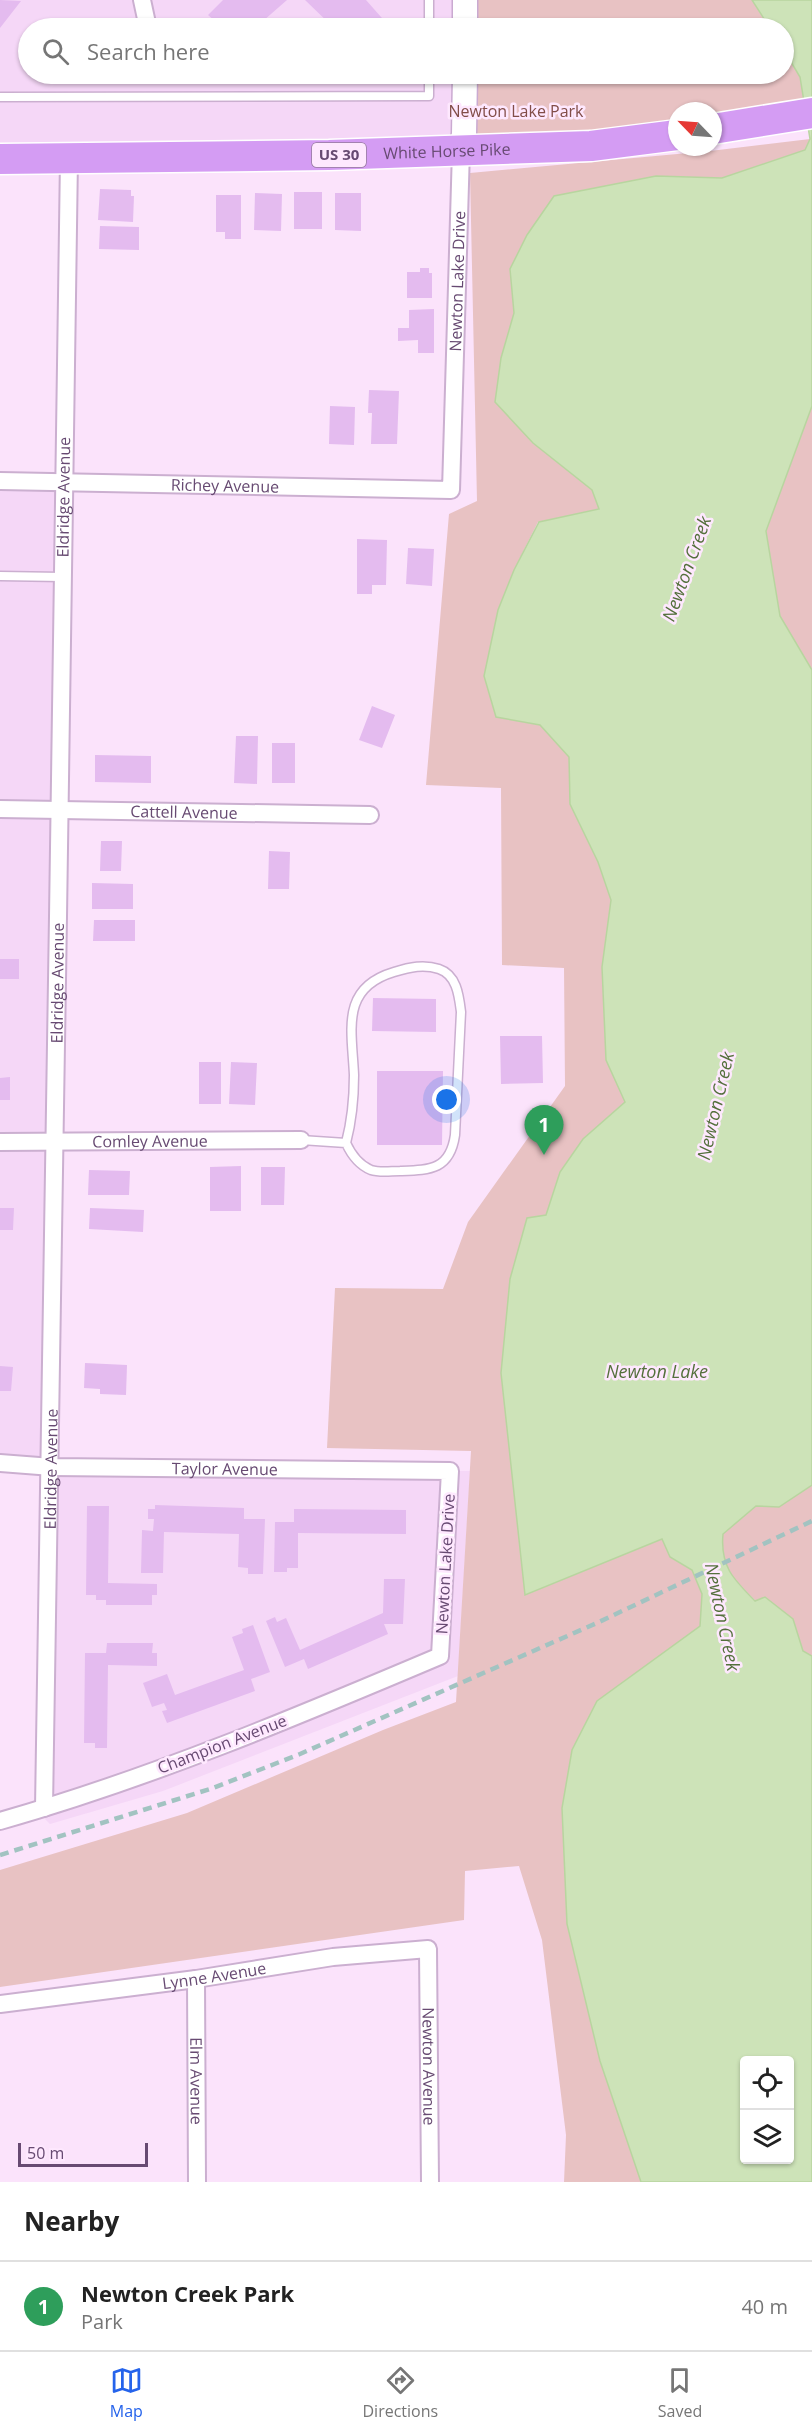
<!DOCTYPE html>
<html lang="en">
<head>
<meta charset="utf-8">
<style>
	body { margin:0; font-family:"Open Sans",sans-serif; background:#f2f2f2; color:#222 }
	.controls { position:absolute; right:18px; bottom:18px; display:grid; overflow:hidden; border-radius:6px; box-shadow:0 2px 4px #0004 }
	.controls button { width:54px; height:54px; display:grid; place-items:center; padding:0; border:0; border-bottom:2px solid #e0e0e0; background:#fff; color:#222; font:30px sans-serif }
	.compass { position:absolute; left:668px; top:102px; width:54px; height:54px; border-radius:50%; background:#fff; box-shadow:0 2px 4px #0004; rotate:295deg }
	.scale { position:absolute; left:18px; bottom:15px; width:130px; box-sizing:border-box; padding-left:6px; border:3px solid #674a72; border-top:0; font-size:16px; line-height:21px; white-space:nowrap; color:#674a72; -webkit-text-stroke:4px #fee8fe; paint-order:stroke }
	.you { position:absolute; left:447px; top:1100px; width:21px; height:21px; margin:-15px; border:4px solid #fff; border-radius:50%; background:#1a73e8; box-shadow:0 0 0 9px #1a73e833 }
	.badge { display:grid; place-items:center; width:39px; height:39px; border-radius:50%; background:#2563eb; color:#fff; font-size:20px; font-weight:700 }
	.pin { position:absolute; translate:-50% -50px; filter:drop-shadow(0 2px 3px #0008) }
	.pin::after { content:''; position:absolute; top:32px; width:21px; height:18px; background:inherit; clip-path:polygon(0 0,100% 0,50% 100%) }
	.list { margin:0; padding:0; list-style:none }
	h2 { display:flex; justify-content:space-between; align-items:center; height:78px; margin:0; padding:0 24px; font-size:26px }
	h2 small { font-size:20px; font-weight:400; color:#767676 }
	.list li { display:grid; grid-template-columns:39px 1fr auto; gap:18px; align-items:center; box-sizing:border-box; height:90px; padding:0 24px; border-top:2px solid #e0e0e0 }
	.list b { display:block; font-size:22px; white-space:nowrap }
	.list p { margin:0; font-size:20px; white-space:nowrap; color:#767676 }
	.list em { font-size:20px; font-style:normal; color:#767676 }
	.icon { flex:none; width:33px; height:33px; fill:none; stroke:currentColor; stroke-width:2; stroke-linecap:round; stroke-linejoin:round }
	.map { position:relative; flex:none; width:812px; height:2182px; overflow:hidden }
	.search { position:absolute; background:#fff; box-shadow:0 2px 4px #0004; left:18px; right:18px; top:18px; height:66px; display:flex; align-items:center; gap:15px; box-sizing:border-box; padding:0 21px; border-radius:33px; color:#767676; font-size:22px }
	.sheet { height:168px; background:#fff }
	nav { display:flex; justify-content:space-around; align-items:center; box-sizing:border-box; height:84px; border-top:2px solid #e0e0e0; background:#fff; font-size:16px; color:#767676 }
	nav a { display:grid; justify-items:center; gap:3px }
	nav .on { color:#2563eb }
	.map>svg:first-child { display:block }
	.residential { fill:#f5d7f7 }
	.green { fill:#e8c2c3 }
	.water { fill:#cde3b8; stroke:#b8d59f; stroke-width:1.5; fill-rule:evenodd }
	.building { fill:#e4bbef }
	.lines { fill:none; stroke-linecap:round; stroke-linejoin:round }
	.lane-casing { stroke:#cbafd0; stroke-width:11 }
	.street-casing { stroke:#cbafd0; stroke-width:20 }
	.secondary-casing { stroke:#caaad1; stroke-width:27 }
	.highway-casing { stroke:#fff; stroke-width:33 }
	.lane { stroke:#fff; stroke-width:8 }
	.street { stroke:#fff; stroke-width:16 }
	.secondary { stroke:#fff; stroke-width:24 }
	.highway { stroke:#d49cf3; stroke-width:30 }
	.rail { stroke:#a2c3c1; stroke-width:4.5; stroke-dasharray:9 6; stroke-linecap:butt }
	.labels { text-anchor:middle; stroke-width:5; stroke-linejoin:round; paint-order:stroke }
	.shield { fill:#fee8fe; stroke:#94799c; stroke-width:1.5 }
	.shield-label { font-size:15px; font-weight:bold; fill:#674a72 }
	.park-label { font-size:16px; fill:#824d48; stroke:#fee8fe }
	.street-label { font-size:16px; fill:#674a72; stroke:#fee8fe }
	.water-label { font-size:18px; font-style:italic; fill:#54703c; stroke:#fee8fe }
</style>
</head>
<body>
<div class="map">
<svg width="812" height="2182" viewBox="0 0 812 2182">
	<rect width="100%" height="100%" fill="#fbe3fb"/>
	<!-- residential -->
	<path class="residential" d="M0 0H465V28H28V74H465L461 150 0 159Z
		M0 483H64L53 1467 470 1471 458 1676 163 1791 50 1824 45 1819 44 1808 52 1467 0 1465Z"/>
	<!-- green -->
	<path class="green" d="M464 0H752L770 28H463Z
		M784 50 800 77H812V113L713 129V111H677V135L461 150 463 74H784Z
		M810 139 805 150 722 178 656 176 510 269 514 313 501 358 533 443 592 490 599 509 538 522 514 570 498 610 496 717 540 725 570 757V804L598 862 611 900 602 967 606 1059 625 1102 583 1139 560 1172 546 1215 525 1595 662 1539 670 1557 692 1570 702 1594 701 1626 597 1701 600 2061 641 2182H564L566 2135 542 1940 519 1866 465 1871 464 1920 0 1987V1870L187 1813 383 1730 456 1702 471 1451 327 1448 335 1288 443 1289 468 1222 565 1086 564 968 502 965 501 788 426 785 449 514 477 501 470 173 710 151Z
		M812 406V670L780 616 766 531Z
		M812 1485V1656L803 1652 792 1619 765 1597 756 1601C733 1579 720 1567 723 1534L756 1506 779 1507Z"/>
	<!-- water -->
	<path class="water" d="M752 0H812V406L766 531 780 616 812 670V1485L779 1507 756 1506 723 1534C720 1566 733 1579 755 1601L765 1597 793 1619 803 1651 812 1656V2182H641L600 2061 567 1924 562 1808 572 1750 597 1701 700 1626 702 1594 692 1570 670 1557 662 1539 525 1595 501 1373 510 1279 527 1218 546 1215 560 1172 583 1139 625 1102 606 1060 602 967 611 900 598 862 570 804 569 757 540 725 496 717 484 676 498 610 514 570 539 522 599 509 592 490 533 443 495 402 501 358 514 313 510 269 527 235 554 196 656 176 722 178 805 150 810 139 800 77 784 50V28H770ZM744 2060H790V2160H744Z"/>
	<!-- building -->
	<path class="building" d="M0 0 21 1 0 28Z
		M223 0H287L255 28H223L208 15Z
		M305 0H366L389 26 387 28H334Z
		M100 189 131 190V196H134L133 222 98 220Z
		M294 192H322V229H294Z
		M255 193 282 194 281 231 254 230Z
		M335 193H361V231L335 230Z
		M216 195H241V239H225V232H216Z
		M100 226 139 227V250L99 249Z
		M420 268H429V273H432V298H407V272H420Z
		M434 309V353H418V340L398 341V328H409V310Z
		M369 390 399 391 397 444H371L372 413H368Z
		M330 406 355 407 354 445 329 444Z
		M357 539 387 540 386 585H372V594H357Z
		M408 548 434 549 432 586 406 584Z
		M372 706 395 715 382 748 359 740Z
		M236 736H258L257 784 234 783Z
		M272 743H295V783H272Z
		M95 755 151 756V783L95 782Z
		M101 841H122L121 871H100Z
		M269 851 290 852 289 889H268Z
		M92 883 133 884V909H92Z
		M94 920H135V941H93Z
		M0 959H19V979H0Z
		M373 998 436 999V1032L372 1031Z
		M500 1036H542L543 1083 501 1084Z
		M199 1062H221V1104H199Z
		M231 1062 257 1063 255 1105 229 1104Z
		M377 1071H443L442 1145H377Z
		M10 1077V1100H0V1078Z
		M241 1166V1211H210V1167Z
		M261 1167H285L284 1205H261Z
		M89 1170 130 1171 129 1195H88Z
		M0 1208H14L13 1230H0Z
		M90 1208 144 1210 143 1232 89 1229Z
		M85 1363 127 1365 126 1395 100 1394V1389L84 1388Z
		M0 1366 13 1367 11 1391H0Z
		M155 1505 244 1508V1519H265L263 1574H248V1568L238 1567 239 1534 164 1532 163 1573H141L142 1530 153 1531 154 1519H148V1509H155Z
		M87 1506H109L108 1583 157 1584V1595H152V1605H106V1600H96V1595H86Z
		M294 1509 406 1510V1534L298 1533V1568H287V1572H274L275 1522H294Z
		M384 1579H405L403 1624H384L388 1634 308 1669 304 1659 285 1667 266 1621 275 1617 277 1622 286 1618 300 1650 383 1613Z
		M253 1625 270 1672 251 1679 255 1691 167 1723 162 1711 167 1710 164 1703 152 1707 143 1683 167 1674 175 1695 244 1670 232 1637 243 1633 242 1629Z
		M107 1643H153L152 1653H157V1666L108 1665 107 1748H95V1743H84L85 1653H106Z"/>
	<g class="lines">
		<!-- lane casing -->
		<g class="lane-casing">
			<path id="lane" d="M429 28V0
				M0 97 429 96V74
				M0 576 62 577
				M301 1140 346 1143C351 1154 359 1165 371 1170 380 1173 391 1171 400 1171 430 1170 450 1170 455 1135L461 1012C459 996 457 975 439 969 424 964 410 967 394 972 340 988 352 1030 354 1075 354 1099 352 1120 346 1143"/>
		</g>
		<!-- street casing -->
		<g class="street-casing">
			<g id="street">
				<path d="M142 0 148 28"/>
				<path id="s1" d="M0 481 451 490 461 150"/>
				<path id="s2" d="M0 809 370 815"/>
				<path id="s3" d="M0 1142 301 1140"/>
				<path id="s4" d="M0 1463 52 1467 450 1471 440 1656C296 1717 151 1778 0 1821"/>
				<path id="s5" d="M44 1808C57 1258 58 708 69 158"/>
				<path id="s6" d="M196 1979 197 2182"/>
				<path id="s7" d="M0 2004 196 1979 333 1957 428 1949 430 2182"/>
			</g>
		</g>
		<!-- secondary casing -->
		<g class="secondary-casing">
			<path id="secondary" d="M465 28V0
				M461 150 464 134 465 74"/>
		</g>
		<!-- highway casing -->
		<g class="highway-casing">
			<g id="highway">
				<path d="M713 129 812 113"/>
				<path id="s8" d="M0 159 329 155 591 146 677 135"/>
			</g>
		</g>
		<!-- lane -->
		<use href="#lane" class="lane"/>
		<!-- street -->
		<use href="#street" class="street"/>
		<!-- secondary -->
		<use href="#secondary" class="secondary"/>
		<!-- highway -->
		<use href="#highway" class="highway"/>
		<!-- rail -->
		<path class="rail" d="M0 1855 213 1788 300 1754 599 1622 812 1521"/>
	</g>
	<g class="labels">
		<!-- shield labels -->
		<rect class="shield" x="312" y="143" width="54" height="24" rx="4.5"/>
		<g class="shield-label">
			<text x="339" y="160">US 30</text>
		</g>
		<!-- park labels -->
		<g class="park-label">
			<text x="516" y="117">Newton Lake Park</text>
		</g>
		<!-- street labels -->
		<g class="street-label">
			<text dy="6" stroke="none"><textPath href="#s8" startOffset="447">White Horse Pike</textPath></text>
			<text dy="6" stroke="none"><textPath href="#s1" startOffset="660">Newton Lake Drive</textPath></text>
			<text dy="6" stroke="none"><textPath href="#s1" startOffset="225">Richey Avenue</textPath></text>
			<text dy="6" stroke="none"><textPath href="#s5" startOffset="1311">Eldridge Avenue</textPath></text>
			<text dy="6" stroke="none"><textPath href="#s2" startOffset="184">Cattell Avenue</textPath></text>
			<text dy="6" stroke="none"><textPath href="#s5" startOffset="825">Eldridge Avenue</textPath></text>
			<text dy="6" stroke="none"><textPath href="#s3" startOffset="150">Comley Avenue</textPath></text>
			<text dy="6" stroke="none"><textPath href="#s5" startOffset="339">Eldridge Avenue</textPath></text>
			<text dy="6" stroke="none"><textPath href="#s4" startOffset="225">Taylor Avenue</textPath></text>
			<text transform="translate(445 1564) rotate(-87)" y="6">Newton Lake Drive</text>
			<text transform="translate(222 1744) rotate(-21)" y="6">Champion Avenue</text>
			<text dy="6" stroke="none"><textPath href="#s7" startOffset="216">Lynne Avenue</textPath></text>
			<text dy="6" stroke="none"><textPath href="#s7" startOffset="549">Newton Avenue</textPath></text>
			<text dy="6" stroke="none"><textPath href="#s6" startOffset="102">Elm Avenue</textPath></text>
		</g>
		<!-- water labels -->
		<g class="water-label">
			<text transform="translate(687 569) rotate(-70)" y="6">Newton Creek</text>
			<text transform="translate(716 1106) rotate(-77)" y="6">Newton Creek</text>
			<text x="657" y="1378">Newton Lake</text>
			<text transform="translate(722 1617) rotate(78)" y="6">Newton Creek</text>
		</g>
	</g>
</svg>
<div class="controls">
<button><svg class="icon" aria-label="locate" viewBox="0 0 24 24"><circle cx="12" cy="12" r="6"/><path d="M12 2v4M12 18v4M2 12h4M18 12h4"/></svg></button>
<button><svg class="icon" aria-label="layers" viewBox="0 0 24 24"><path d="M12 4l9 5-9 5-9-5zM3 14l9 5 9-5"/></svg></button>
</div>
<svg class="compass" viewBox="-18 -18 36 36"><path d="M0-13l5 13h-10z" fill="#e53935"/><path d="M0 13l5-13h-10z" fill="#767676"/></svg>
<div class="scale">50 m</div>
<div class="you"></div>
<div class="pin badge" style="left:544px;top:1155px;background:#2e9e5b">1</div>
<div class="search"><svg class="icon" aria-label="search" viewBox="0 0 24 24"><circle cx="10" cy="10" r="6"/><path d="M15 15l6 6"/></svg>Search here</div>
</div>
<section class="sheet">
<h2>Nearby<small></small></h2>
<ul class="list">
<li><span class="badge" style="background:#2e9e5b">1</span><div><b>Newton Creek Park</b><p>Park</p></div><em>40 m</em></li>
</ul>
</section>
<nav>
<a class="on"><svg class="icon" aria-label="map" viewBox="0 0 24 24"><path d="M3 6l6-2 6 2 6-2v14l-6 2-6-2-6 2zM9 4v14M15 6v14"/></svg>Map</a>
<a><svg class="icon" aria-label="directions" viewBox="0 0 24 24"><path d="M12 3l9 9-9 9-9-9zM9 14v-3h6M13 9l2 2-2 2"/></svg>Directions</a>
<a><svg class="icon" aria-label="saved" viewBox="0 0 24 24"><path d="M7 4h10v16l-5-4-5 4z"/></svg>Saved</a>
</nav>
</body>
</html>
